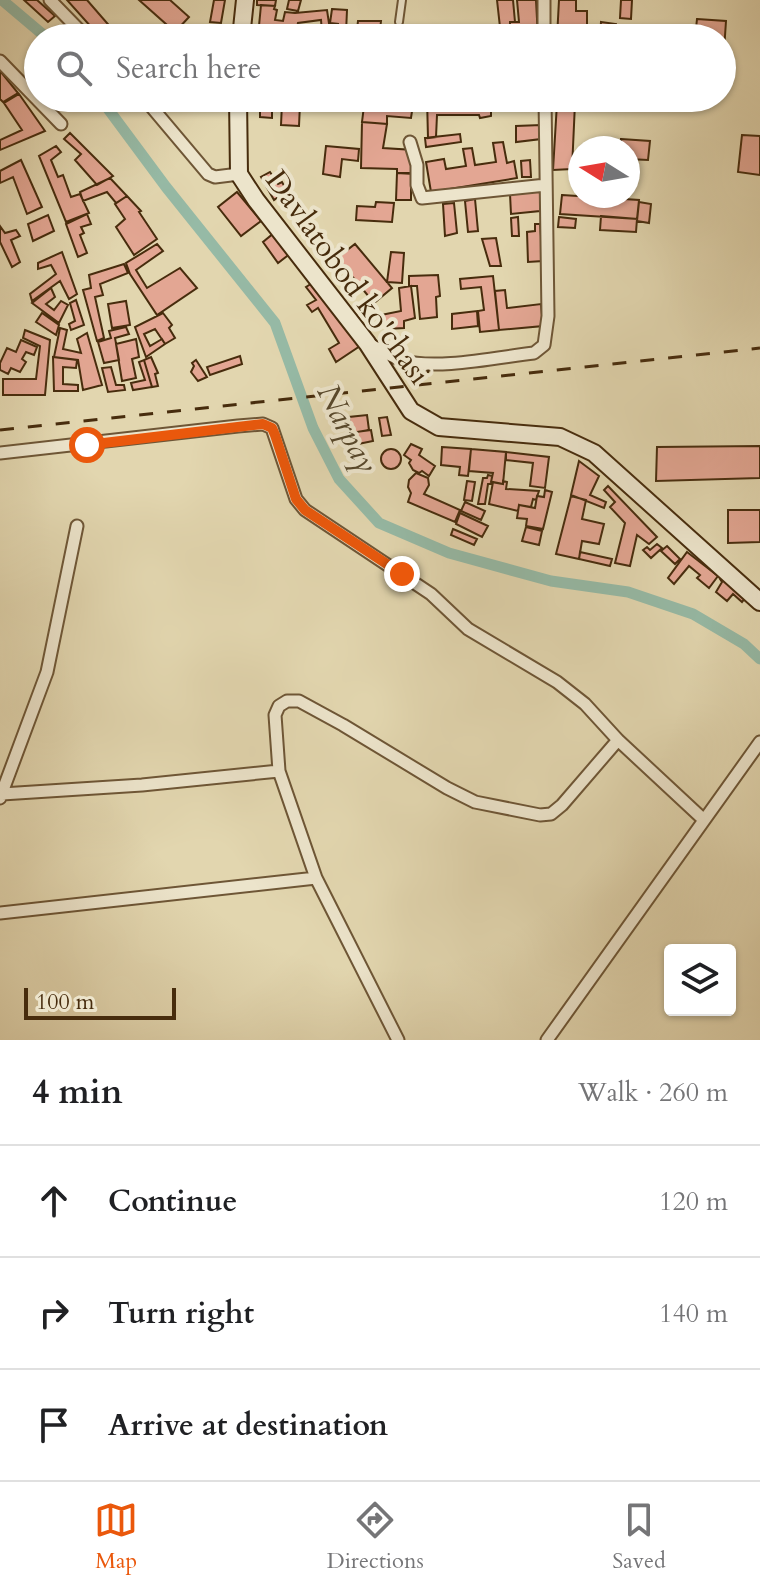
<!DOCTYPE html>
<html lang="en">
<head>
<meta charset="utf-8">
<style>
	body { margin:0; font-family:Cardo,serif; background:#f6f6f6; color:#202124 }
	.controls { position:absolute; right:24px; bottom:24px; display:grid; overflow:hidden; border-radius:8px; box-shadow:0 2px 6px #0004 }
	.controls button { width:72px; height:72px; display:grid; place-items:center; padding:0; border:0; border-bottom:2px solid #e0e0e0; background:#fff; color:#202124; font:40px sans-serif }
	.compass { position:absolute; left:568px; top:136px; width:72px; height:72px; border-radius:50%; background:#fff; box-shadow:0 2px 6px #0004; rotate:281deg }
	.scale { position:absolute; left:24px; bottom:20px; width:152px; box-sizing:border-box; padding-left:8px; border:4px solid #472c0d; border-top:0; font-size:22px; line-height:28px; white-space:nowrap; color:#472c0d; -webkit-text-stroke:6px #ece4cb; paint-order:stroke }
	.stop { position:absolute; width:24px; height:24px; margin:-18px; border:6px solid #ea580c; border-radius:50%; background:#fff }
	.stop.end { background:#ea580c; border-color:#fff; box-shadow:0 2px 8px #0008 }
	.list { margin:0; padding:0; list-style:none }
	h2 { display:flex; justify-content:space-between; align-items:center; height:104px; margin:0; padding:0 32px; font-size:34px }
	h2 small { font-size:26px; font-weight:400; color:#757577 }
	.list li { display:grid; grid-template-columns:52px 1fr auto; gap:24px; align-items:center; box-sizing:border-box; height:112px; padding:0 32px; border-top:2px solid #e0e0e0 }
	.list b { display:block; font-size:30px; white-space:nowrap }
	.list em { font-size:26px; font-style:normal; color:#757577 }
	.icon { flex:none; width:44px; height:44px; fill:none; stroke:currentColor; stroke-width:2; stroke-linecap:round; stroke-linejoin:round }
	.map { position:relative; flex:none; width:760px; height:1040px; overflow:hidden }
	.search { position:absolute; background:#fff; box-shadow:0 2px 6px #0004; left:24px; right:24px; top:24px; height:88px; display:flex; align-items:center; gap:20px; box-sizing:border-box; padding:0 28px; border-radius:44px; color:#757577; font-size:30px }
	.sheet { height:440px; background:#fff }
	nav { display:flex; justify-content:space-around; align-items:center; box-sizing:border-box; height:112px; border-top:2px solid #e0e0e0; background:#fff; font-size:22px; color:#757577 }
	nav a { display:grid; justify-items:center; gap:4px }
	nav .on { color:#ea580c }
	.map>svg:first-child { display:block }
	.lines { fill:none; stroke-linecap:round; stroke-linejoin:round }
	.canal { stroke:#96baa6; stroke-width:11 }
	.building { fill:#e3a693; stroke:#472c0d; stroke-width:2 }
	.lane-casing { stroke:#6e5636; stroke-width:10 }
	.street-casing { stroke:#6e5636; stroke-width:15 }
	.secondary-casing { stroke:#472c0d; stroke-width:20 }
	.lane { stroke:#ece4cb; stroke-width:6 }
	.street { stroke:#ece4cb; stroke-width:11 }
	.secondary { stroke:#ece4cb; stroke-width:16 }
	.rail { stroke:#472c0d; stroke-width:3; stroke-dasharray:14 14; stroke-linecap:butt }
	.route { stroke:#ea580c; stroke-width:10 }
	.labels { text-anchor:middle; stroke-width:8; stroke-linejoin:round; paint-order:stroke }
	.street-label { font-size:30px; fill:#472c0d; stroke:#ece4cb }
	.water-label { font-size:32px; font-style:italic; fill:#57482c; stroke:#ece4cb }
</style>
</head>
<body>
<div class="map">
<svg width="760" height="1040" viewBox="0 0 760 1040">
	<rect width="100%" height="100%" fill="#e2d6af"/>
	<filter id="stains"><feTurbulence type="fractalNoise" baseFrequency=".0025" numOctaves="4"/><feColorMatrix values="0 0 0 0 .2 0 0 0 0 .09 0 0 0 0 .02 0 0 0 .5 -.17"/></filter>
	<radialGradient id="worn" r=".72"><stop offset=".6" stop-color="#630" stop-opacity="0"/><stop offset="1" stop-color="#630" stop-opacity=".3"/></radialGradient>
	<g class="lines">
		<!-- canal -->
		<path class="canal" d="M2 0 47 38
			M100 98 166 187 275 323 313 428 339 479 379 523 449 553 551 581 628 592 693 614 744 644 760 659"/>
	</g>
	<!-- building -->
	<path class="building" d="M24 0H37L55 16 48 22Z
		M67 0H87L120 38H101Z
		M139 0H170L189 17 175 32Z
		M214 0H225L221 23 210 22Z
		M257 0H276L275 6 257 5Z
		M289 0H301L298 11 287 9Z
		M497 0H513L515 22H510V25L500 27Z
		M517 0H536L538 38H522L521 30H510V22H519Z
		M559 0H576V11H587V27H579L578 38H557Z
		M621 0H632L631 19 620 18Z
		M261 5 275 6 274 9 277 10 275 20 283 21 285 12 295 13 327 10 330 30 322 32 321 20 298 23 296 32 259 26Z
		M332 9 347 10 346 33H338V24L330 23Z
		M697 19 726 21 724 51H722V38H695Z
		M358 21H381L379 38H356Z
		M601 22 616 24 615 38H600Z
		M381 26 410 30 409 38H380Z
		M329 27H334V38H309V34L322 33 330 30Z
		M500 27 501 35 480 36V28Z
		M262 30 282 31 281 38H261Z
		M0 71 18 93 3 102 0 99Z
		M19 94 45 131 0 150V140L22 130 4 103Z
		M189 98H205L207 101 196 108Z
		M260 98H317V105L309 106V99H279L278 105 272 104V118L260 117Z
		M320 98H343V104H320Z
		M365 98H414L411 118 387 116V124L362 122Z
		M427 98H500L501 111 491 110V116L480 118 479 115H437L436 137 428 138Z
		M516 98H541V107L516 108Z
		M282 103 300 104 299 126 281 125Z
		M557 103H575L572 169 553 170Z
		M362 122 387 124 383 148 414 150V174L397 173V169L361 168Z
		M541 125V139L516 142V126Z
		M70 133 113 176 97 185 75 160 81 154 64 139Z
		M460 134 461 142 426 147 425 138Z
		M742 135 760 136V175L738 172Z
		M621 139 650 141 648 160 628 159V148H621Z
		M503 142 507 163 514 161 517 178 431 192 426 162 444 159 446 169 466 166 463 149 472 148 475 165 496 162 493 143Z
		M56 146 61 152 51 160 58 177 63 175 71 197 80 194 89 213 66 222 39 156Z
		M326 146 359 149 358 161 342 159 340 177 323 174Z
		M21 160 42 207 27 214 13 177 0 183V171Z
		M530 160 531 177H522L521 161Z
		M270 172 278 184 282 182 287 191 274 200 261 177Z
		M397 173H411V200H396Z
		M110 178 127 196 116 203 107 192 83 201 80 192Z
		M540 191V211L511 214 510 194Z
		M237 192 261 221 241 236 218 207Z
		M562 195 639 200 637 219 560 214Z
		M127 196 141 211 139 212 157 239 134 255 116 227 125 219 115 204Z
		M475 199 478 231 468 232 465 201Z
		M376 202 394 203 392 222 356 220 357 206 375 207Z
		M639 202 651 204 649 223 637 221Z
		M454 203 457 233 445 236 443 204Z
		M87 214 91 224 81 227 84 233 80 235 87 253 78 257 66 224Z
		M48 215 54 231 33 241 28 224Z
		M601 216 637 219 636 232 600 230Z
		M518 217 519 236H512L511 218Z
		M559 217 576 219 575 228 558 227Z
		M535 224H540L543 261 528 262 527 232 535 231Z
		M0 226 5 233 16 230 20 236 11 240 20 262 12 267 0 242Z
		M274 233 291 253 278 263 263 242Z
		M496 238 501 266H490L482 239Z
		M157 244 163 251 136 270 147 288 180 268 197 288 157 315 130 274 126 263Z
		M355 244 392 288 374 303 337 258Z
		M62 252 77 294 69 299 60 281 32 301 30 294 56 274 51 265 38 269V263Z
		M391 252 404 253 402 283 387 282Z
		M124 264 128 273 100 284 103 295 95 297 104 338 97 341 83 290 91 288 89 275Z
		M438 275 440 296 436 297 437 317 420 319 417 286H409V276Z
		M493 276 499 330 480 332 478 311 484 310 481 287 461 289 460 279Z
		M314 282 360 346 336 362 329 349 339 343 318 308 312 312 307 305 316 300 306 287Z
		M411 286 415 318 404 321V328L386 329 381 315 401 311 399 288Z
		M51 288 55 297 46 304 54 310 61 301 68 305 59 323 32 303Z
		M505 290 507 308 541 304 543 326 499 330 495 291Z
		M76 300 84 325 71 330 69 324 75 321 70 303Z
		M126 301 130 325 112 328 108 304Z
		M477 311 478 326 452 329V314Z
		M42 313 59 325 56 335 36 322Z
		M163 313 172 325 169 328 175 338 165 344 155 329 144 334 150 346 162 339 165 344 146 357 135 327Z
		M126 327 129 334 115 338 119 360 104 363 98 342 111 338 109 331Z
		M60 328 67 330 63 349 81 353 77 339 87 333 102 385 83 390 78 360 54 357Z
		M25 330 50 340 45 395H3V379H36L40 346 23 338Z
		M136 339 139 357 132 359 136 378 122 381 116 344Z
		M21 340 37 347 34 355 26 352 22 359 26 362 20 372 11 368 8 374 0 370V363L7 348 16 352Z
		M240 356 242 364 210 375 207 367Z
		M53 357 77 360 76 368 63 367V384L78 385V391H54Z
		M151 357 158 373 155 374 158 386 152 387 144 360Z
		M144 360 152 387 133 390 131 383 145 380 139 362Z
		M196 360 207 377 198 381 191 372 194 366 192 363Z
		M111 367 116 385H124L125 390 108 392 102 368Z
		M367 415 369 430 351 433 349 417Z
		M387 417 391 435 382 436 379 418Z
		M371 430 373 441 358 444 356 432Z
		M411 444 422 449 419 455 435 466 429 476 422 471 419 473 413 470 409 463 411 460 404 455Z
		M760 446V478L656 481 657 447Z
		M442 447 471 449 468 476 459 475 460 467 441 465Z
		M381 459a10 10 0 1 1 20 0a10 10 0 1 1-20 0Z
		M471 449 506 452 503 484 491 482 493 473 469 471Z
		M506 452 549 457 545 488 530 486 533 463 506 460Z
		M579 461 599 476 590 495 606 502 604 508 571 495Z
		M416 473 428 478 429 485 424 494 460 510 455 522 408 502 411 493 408 487 409 480Z
		M488 475 492 476 491 484H488L485 504H478L483 478H487Z
		M467 481 475 482 472 501 464 500Z
		M503 481 507 482 506 489 539 491 536 500 533 499 531 507 519 505 518 511 489 504 493 482 503 484Z
		M608 486 657 537 649 544 637 535 630 566 615 563 625 523 610 507 615 502 604 490Z
		M545 490 552 492 543 529 526 526 527 519 517 518 519 505 535 508 537 496 544 497Z
		M571 496 586 500 582 519 604 524 599 544 582 541 579 559 556 554Z
		M465 502 485 511 481 520 461 511Z
		M728 510H760V542L728 543Z
		M460 513 488 526 482 537 456 524Z
		M526 527 542 531 539 545 522 541Z
		M453 529 477 539 474 545 451 535Z
		M657 544 662 548 651 558 643 550 647 547 650 550Z
		M667 546 680 559 675 564 661 551Z
		M580 552 612 559 610 566 579 559Z
		M687 552 718 576 709 588 697 578 700 575 689 566 674 584 668 578Z
		M722 577 746 597 742 602 733 594 727 601 716 592 722 582 720 579Z"/>
	<g class="lines">
		<!-- lane casing -->
		<g class="lane-casing">
			<path id="lane" d="M399 22 402 0
				M222 98 235 106"/>
		</g>
		<!-- street casing -->
		<g class="street-casing">
			<path id="street" d="M50 0 87 38
				M544 0V38
				M0 61 61 124
				M144 98 208 174 215 177 239 174
				M410 142 417 165V185L422 198 546 185
				M367 343C379 349 390 356 402 360 434 371 499 357 534 353L544 345 548 316 545 98
				M0 453 238 426 263 424 272 428 296 499 305 510 431 594 468 629 557 682 585 704 618 740 704 820
				M279 771 275 715 279 706 287 701H299L343 725 447 788 475 802 540 815 551 814 562 805 618 740
				M2 794 142 785 279 771 316 878 398 1040
				M0 798 47 672 77 526
				M0 913 316 878
				M547 1040 760 742"/>
		</g>
		<!-- secondary casing -->
		<g class="secondary-casing">
			<path id="secondary" d="M241 38 245 0
				M238 98 239 174 256 200 367 343 411 411 439 427 560 437 594 453 760 602"/>
		</g>
		<!-- lane -->
		<use href="#lane" class="lane"/>
		<!-- street -->
		<use href="#street" class="street"/>
		<!-- secondary -->
		<use href="#secondary" class="secondary"/>
		<!-- rail -->
		<path class="rail" d="M0 430 760 348"/>
	</g>
	<g class="lines">
		<!-- route -->
		<path class="route" d="M87 445 263 424 272 428 275 435 296 499 305 510 402 574"/>
	</g>
	<g class="labels">
		<!-- street labels -->
		<g class="street-label">
			<text transform="translate(348 277) rotate(54)" y="10">Davlatobod ko'chasi</text>
		</g>
		<!-- water labels -->
		<g class="water-label">
			<text transform="translate(348 428) rotate(63)" y="11">Narpay</text>
		</g>
	</g>
	<rect width="100%" height="100%" filter="url(#stains)"/>
	<rect width="100%" height="100%" fill="url(#worn)"/>
</svg>
<div class="controls">
<button><svg class="icon" aria-label="layers" viewBox="0 0 24 24"><path d="M12 4l9 5-9 5-9-5zM3 14l9 5 9-5"/></svg></button>
</div>
<svg class="compass" viewBox="-18 -18 36 36"><path d="M0-13l5 13h-10z" fill="#e53935"/><path d="M0 13l5-13h-10z" fill="#757577"/></svg>
<div class="scale">100 m</div>
<div class="stop" style="left:87px;top:445px"></div>
<div class="stop end" style="left:402px;top:574px"></div>
<div class="search"><svg class="icon" aria-label="search" viewBox="0 0 24 24"><circle cx="10" cy="10" r="6"/><path d="M15 15l6 6"/></svg>Search here</div>
</div>
<section class="sheet">
<h2>4 min<small>Walk · 260 m</small></h2>
<ul class="list">
<li><svg class="icon" aria-label="ahead" viewBox="0 0 24 24"><path d="M12 20V5M6 11l6-6 6 6"/></svg><div><b>Continue</b></div><em>120 m</em></li>
<li><svg class="icon" aria-label="right" viewBox="0 0 24 24"><path d="M7 20v-9h11M14 6l5 5-5 5"/></svg><div><b>Turn right</b></div><em>140 m</em></li>
<li><svg class="icon" aria-label="arrive" viewBox="0 0 24 24"><path d="M6 21V4h12l-3 4 3 4H6"/></svg><div><b>Arrive at destination</b></div></li>
</ul>
</section>
<nav>
<a class="on"><svg class="icon" aria-label="map" viewBox="0 0 24 24"><path d="M3 6l6-2 6 2 6-2v14l-6 2-6-2-6 2zM9 4v14M15 6v14"/></svg>Map</a>
<a><svg class="icon" aria-label="directions" viewBox="0 0 24 24"><path d="M12 3l9 9-9 9-9-9zM9 14v-3h6M13 9l2 2-2 2"/></svg>Directions</a>
<a><svg class="icon" aria-label="saved" viewBox="0 0 24 24"><path d="M7 4h10v16l-5-4-5 4z"/></svg>Saved</a>
</nav>
</body>
</html>
